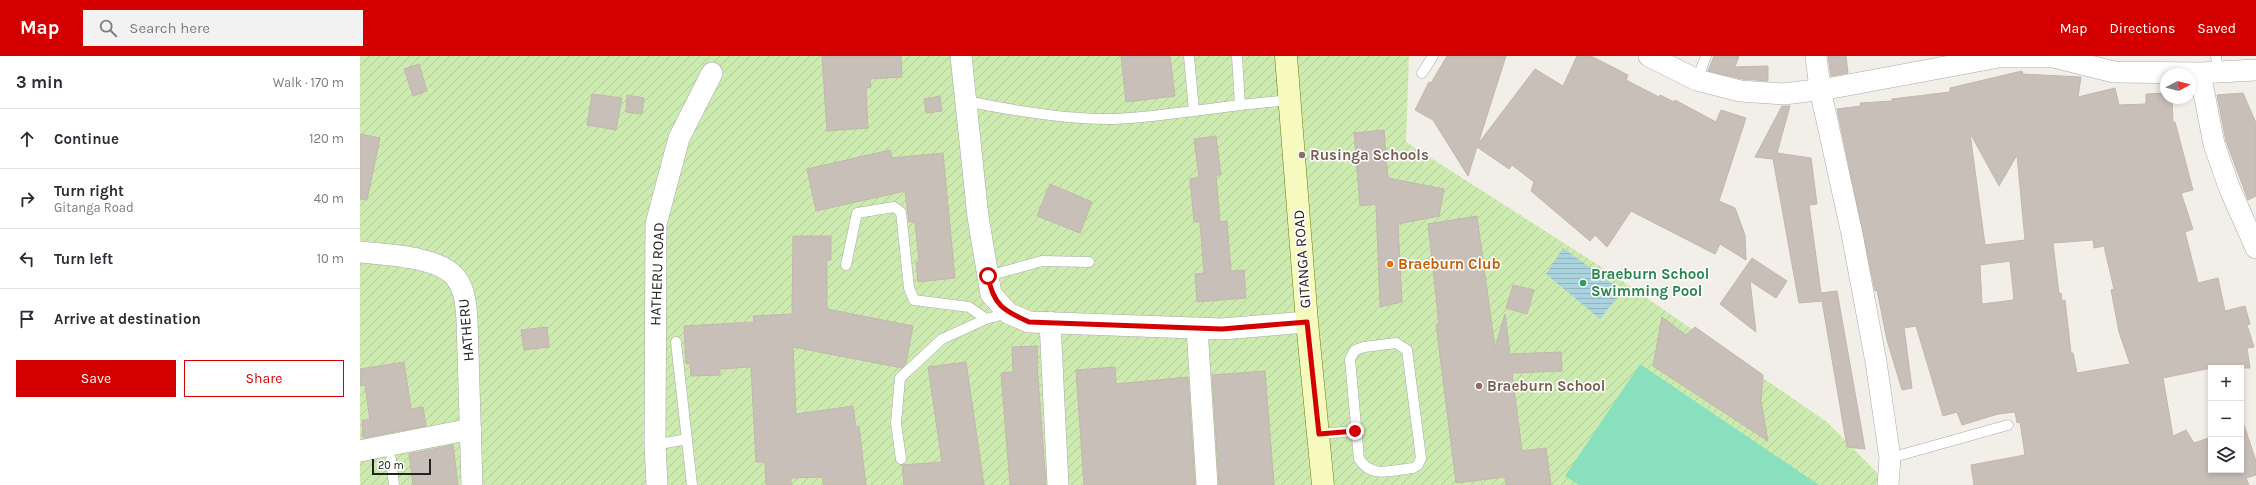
<!DOCTYPE html>
<html lang="en">
<head>
<meta charset="utf-8">
<style>
	body { margin:0; font-family:Karla,sans-serif; background:#f2f2f3; color:#2b2b33 }
	.controls { position:absolute; right:12px; bottom:12px; display:grid; overflow:hidden; border-radius:0px; box-shadow:0 2px 6px #0003 }
	.controls button { width:36px; height:36px; display:grid; place-items:center; padding:0; border:0; border-bottom:1px solid #e1e1e2; background:#fff; color:#2b2b33; font:20px sans-serif }
	.compass { position:absolute; left:1800px; top:12px; width:36px; height:36px; border-radius:50%; background:#fff; box-shadow:0 2px 6px #0003; rotate:83deg }
	.scale { position:absolute; left:12px; bottom:10px; width:59px; box-sizing:border-box; padding-left:4px; border:2px solid #222; border-top:0; font-size:11px; line-height:14px; white-space:nowrap; color:#222; -webkit-text-stroke:3px #fff; paint-order:stroke }
	.stop { position:absolute; width:12px; height:12px; margin:-9px; border:3px solid #d40000; border-radius:50%; background:#fff }
	.stop.end { background:#d40000; border-color:#fff; box-shadow:0 1px 4px #0008 }
	.list { margin:0; padding:0; list-style:none }
	h2 { display:flex; justify-content:space-between; align-items:center; height:52px; margin:0; padding:0 16px; font-size:17px }
	h2 small { font-size:13px; font-weight:400; color:#7c7c81 }
	.list li { display:grid; grid-template-columns:26px 1fr auto; gap:12px; align-items:center; box-sizing:border-box; height:60px; padding:0 16px; border-top:1px solid #e1e1e2 }
	.list b { display:block; font-size:15px; white-space:nowrap }
	.list p { margin:0; font-size:13px; white-space:nowrap; color:#7c7c81 }
	.list em { font-size:13px; font-style:normal; color:#7c7c81 }
	.actions { display:flex; gap:8px; padding:12px 16px }
	.actions a { flex:1; padding:9px 0; border:1px solid #d40000; border-radius:0px; text-align:center; font-size:14px; color:#d40000 }
	.actions .main { background:#d40000; color:#fff }
	.icon { flex:none; width:22px; height:22px; fill:none; stroke:currentColor; stroke-width:2; stroke-linecap:round; stroke-linejoin:round }
	.map { position:relative; flex:none; width:1896px; height:429px; overflow:hidden }
	header { display:flex; align-items:center; gap:24px; box-sizing:border-box; height:56px; padding:0 20px; background:#d40000; color:#fff }
	header strong { font-size:19px }
	nav { display:flex; gap:22px; margin-inline-start:auto; font-size:14px }
	.search { width:280px; height:36px; background:#f2f2f3; display:flex; align-items:center; gap:10px; box-sizing:border-box; padding:0 14px; border-radius:0px; color:#7c7c81; font-size:15px }
	main { display:flex }
	aside { flex:1; background:#fff }
	.map>svg:first-child { display:block }
	.garden { fill:url(#garden-furrows) }
	.pitch { fill:#88e0be }
	.water { fill:url(#water-rules) }
	.building { fill:#c7bfb8; stroke:#c4b6ab; fill-rule:evenodd }
	.lines { fill:none; stroke-linecap:round; stroke-linejoin:round }
	.lane-casing { stroke:#a9a9a9; stroke-width:11 }
	.street-casing { stroke:#a9a9a9; stroke-width:22 }
	.secondary-casing { stroke:#707d05; stroke-width:23 }
	.lane { stroke:#fff; stroke-width:10 }
	.street { stroke:#fff; stroke-width:21 }
	.secondary { stroke:#f7fabf; stroke-width:22 }
	.route { stroke:#d40000; stroke-width:5 }
	.education-dot { fill:#8d6e63; stroke:#fff; stroke-width:1.5 }
	.food-dot { fill:#e8710a; stroke:#fff; stroke-width:1.5 }
	.leisure-dot { fill:#2e9e5b; stroke:#fff; stroke-width:1.5 }
	.labels { text-anchor:middle; stroke-width:3; stroke-linejoin:round; paint-order:stroke }
	.education-label { font-size:15px; font-weight:bold; fill:#785e54; stroke:#fff; text-anchor:start }
	.street-label { font-size:15px; fill:#222; stroke:#fff }
	.food-label { font-size:15px; font-weight:bold; fill:#c56008; stroke:#fff; text-anchor:start }
	.leisure-label { font-size:15px; font-weight:bold; fill:#27864d; stroke:#fff; text-anchor:start }
</style>
</head>
<body>
<header>
<strong>Map</strong>
<div class="search"><svg class="icon" aria-label="search" viewBox="0 0 24 24"><circle cx="10" cy="10" r="6"/><path d="M15 15l6 6"/></svg>Search here</div>
<nav><a>Map</a><a>Directions</a><a>Saved</a></nav>
</header>
<main>
<aside>
<h2>3 min<small>Walk · 170 m</small></h2>
<ul class="list">
<li><svg class="icon" aria-label="ahead" viewBox="0 0 24 24"><path d="M12 20V5M6 11l6-6 6 6"/></svg><div><b>Continue</b></div><em>120 m</em></li>
<li><svg class="icon" aria-label="right" viewBox="0 0 24 24"><path d="M7 20v-9h11M14 6l5 5-5 5"/></svg><div><b>Turn right</b><p>Gitanga Road</p></div><em>40 m</em></li>
<li><svg class="icon" aria-label="left" viewBox="0 0 24 24"><path d="M17 20v-9H6M10 6l-5 5 5 5"/></svg><div><b>Turn left</b></div><em>10 m</em></li>
<li><svg class="icon" aria-label="arrive" viewBox="0 0 24 24"><path d="M6 21V4h12l-3 4 3 4H6"/></svg><div><b>Arrive at destination</b></div></li>
</ul>
<div class="actions"><a class="main">Save</a><a>Share</a></div>
</aside>
<div class="map">
<svg width="1896" height="429" viewBox="0 0 1896 429">
	<defs>
		<pattern id="garden-furrows" width="10" height="10" patternUnits="userSpaceOnUse"><rect width="10" height="10" fill="#cdebb0"/><path d="M-1 1l2-2M0 10L10 0M9 11l2-2" fill="none" stroke="#b0c997"/></pattern>
		<pattern id="water-rules" width="6" height="5" patternUnits="userSpaceOnUse"><rect width="6" height="5" fill="#aad3df"/><path d="M0 2.5h6" fill="none" stroke="#92b5bf"/></pattern>
	</defs>
	<rect width="100%" height="100%" fill="#f2efe9"/>
	<!-- garden -->
	<path class="garden" d="M0 0H1049L1046 86 1249 216 1467 366 1529 429H0Z"/>
	<!-- pitch -->
	<path class="pitch" d="M1280 308 1459 429H1219L1205 420Z"/>
	<!-- water -->
	<path class="water" d="M1203 192 1262 235 1240 263 1186 218Z"/>
	<!-- building -->
	<path class="building" d="M462 0H541L542 21 510 23 511 31 506 32 508 72 467 75Z
		M761 0H810L815 40 766 46Z
		M1087 0H1146L1118 88 1175 13 1203 30 1217 0H1231L1268 19 1266 24 1299 41 1300 39 1314 46 1315 44 1356 66 1361 54 1386 62 1359 145 1375 152 1385 179 1386 204 1360 188 1355 198 1271 155 1247 191 1235 179 1230 185 1171 135 1174 126 1152 109 1149 113 1117 91 1108 120 1073 64 1055 54 1069 26 1071 27Z
		M1354 0H1379L1375 11 1408 10V25L1382 23 1348 15Z
		M1468 0H1486L1488 17 1471 20Z
		M59 8 67 35 53 40 44 13Z
		M1662 15 1663 18 1721 21 1718 41 1755 32 1759 49 1786 48V38L1806 37V42H1812L1813 67 1815 66 1833 134 1821 137 1833 173 1825 176 1838 227 1858 222 1865 255 1885 250 1890 268 1887 269 1894 291 1887 292 1890 312H1851L1803 322 1813 380 1826 374 1834 387 1851 381V414H1881V369H1884L1896 405V419L1886 422 1889 429H1614L1611 409 1665 399 1660 366 1657 367 1655 356 1638 358 1602 369 1597 356 1583 360 1556 270 1544 272 1552 332 1542 334 1527 284 1517 234 1515 235 1477 53 1501 50 1500 47 1532 45V43L1590 36V32ZM1610 77 1639 130 1657 99 1665 184 1625 189ZM1733 184 1734 192 1744 190 1754 233 1751 234 1759 276 1770 308 1717 317 1713 297H1711L1705 244 1702 245 1701 237 1699 238 1693 187ZM1650 205 1654 244 1622 248 1620 209Z
		M1883 37 1896 67V140L1888 144 1866 85 1857 39Z
		M232 38 262 42 256 74 227 69Z
		M267 39 284 42 282 58 266 56Z
		M580 40 582 55 566 57 564 43Z
		M1422 50H1430L1417 97 1451 102 1457 148 1449 149 1461 237 1477 235 1505 393 1487 391 1462 245 1439 247 1413 103 1395 101Z
		M1024 74 1028 122 1084 133 1079 160 1038 168 1042 246 1020 251 1016 148 1000 150 994 77Z
		M0 78 20 82 7 144 0 143Z
		M856 80 861 119H856L860 166 867 165 871 215 884 214 886 242 837 246 835 218 844 217 840 166H834L830 123 839 121 834 83Z
		M530 94 532 102 583 97 595 222 558 226 556 206H559L555 166H549L545 135 456 155 447 113Z
		M690 128 732 146 720 177 677 160Z
		M1117 160 1135 292 1145 258 1150 298 1201 296 1202 315 1152 317 1162 395 1186 392 1191 429H1146L1145 421 1096 427 1076 268H1079L1068 168Z
		M433 180H471V204H467V253L553 270 546 307 542 312 433 291 436 358 493 350 496 371 499 370 506 429H464L462 421 431 422V429H406L405 406H396L391 311 360 313V319L331 320 330 307 326 308 324 270 394 266 393 260 432 258Z
		M1392 202 1427 225 1416 242 1390 225 1396 276 1360 248Z
		M1153 229 1174 234 1167 258 1146 252Z
		M1302 261 1326 279 1335 271 1403 319 1401 345 1408 385 1293 310Z
		M187 271 189 291 164 294 161 274Z
		M677 290 678 308H677L686 429H650L641 317 653 316 652 291Z
		M44 306 51 353 63 351 66 370 3 382 2 364H10L5 329 0 330V313Z
		M606 306 624 429H544L542 409 582 406 568 311Z
		M755 311 756 328 828 321 835 429H724L716 314Z
		M905 315 914 429H859L852 319Z
		M93 389 98 429H53L49 398Z"/>
	<g class="lines">
		<!-- lane casing -->
		<g class="lane-casing">
			<path id="lane" d="M1856 0 1858 15
				M1062 17 1073 0
				M1340 24 1341 13 1346 0
				M606 45C650 54 703 63 748 63 777 63 805 58 834 55L829 0
				M880 49 930 44
				M834 55 880 49 877 0
				M486 209 497 157 534 151 541 156 549 232 554 244 609 251 626 263
				M628 220 682 205 729 206
				M316 286 332 429
				M1036 287 1047 294 1061 402 1058 409 1053 412C1032 414 1012 423 999 403L990 303 995 294 1004 291Z
				M959 378 995 375
				M295 389 327 383
				M1530 402 1648 369
				M31 403 34 429
				M541 403 536 367 540 322 582 283 626 263 648 257"/>
		</g>
		<!-- street casing -->
		<g class="street-casing">
			<path id="street" d="M601 0 618 161 631 238 648 257 669 266 862 273 947 266
				M1289 0 1337 24 1380 35 1424 38 1472 32 1639 1H1694L1754 16 1840 17 1896 14
				M1456 0 1460 33 1492 178 1516 306 1530 402 1528 429
				M1840 17 1854 88 1869 131 1896 192
				M0 196C26 199 79 200 96 222 105 234 106 249 107 264L112 429
				M690 266 698 429
				M837 272 847 429
				M0 395 111 373
				M297 429 295 389 296 168 319 82 352 17"/>
		</g>
		<!-- secondary casing -->
		<g class="secondary-casing">
			<path id="secondary" d="M926 0 947 266 963 429"/>
		</g>
		<!-- lane -->
		<use href="#lane" class="lane"/>
		<!-- street -->
		<use href="#street" class="street"/>
		<!-- secondary -->
		<use href="#secondary" class="secondary"/>
	</g>
	<g class="lines">
		<!-- route -->
		<path class="route" d="M628 220C633 249 644 255 669 266L862 273 947 266 959 378 995 375"/>
	</g>
	<!-- markers -->
	<g class="education-dot">
		<circle cx="942" cy="99" r="4"/>
		<circle cx="1119" cy="330" r="4"/>
	</g>
	<circle class="food-dot" cx="1030" cy="208" r="4"/>
	<circle class="leisure-dot" cx="1223" cy="227" r="4"/>
	<g class="labels">
		<!-- education labels -->
		<g class="education-label">
			<text x="950" y="104">Rusinga Schools</text>
			<text x="1127" y="335">Braeburn School</text>
		</g>
		<!-- street labels -->
		<g class="street-label">
			<text transform="translate(942 203) rotate(-94)" y="5">GITANGA ROAD</text>
			<text transform="translate(297 218) rotate(-88)" y="5">HATHERU ROAD</text>
			<text transform="translate(106 274) rotate(-95)" y="5">HATHERU</text>
		</g>
		<!-- food labels -->
		<g class="food-label">
			<text x="1038" y="213">Braeburn Club</text>
		</g>
		<!-- leisure labels -->
		<g class="leisure-label">
			<text x="1231" y="223">Braeburn School<tspan x="1231" dy="17">Swimming Pool</tspan></text>
		</g>
	</g>
</svg>
<div class="controls">
<button>+</button>
<button>−</button>
<button><svg class="icon" aria-label="layers" viewBox="0 0 24 24"><path d="M12 4l9 5-9 5-9-5zM3 14l9 5 9-5"/></svg></button>
</div>
<svg class="compass" viewBox="-18 -18 36 36"><path d="M0-13l5 13h-10z" fill="#e53935"/><path d="M0 13l5-13h-10z" fill="#7c7c81"/></svg>
<div class="scale">20 m</div>
<div class="stop" style="left:628px;top:220px"></div>
<div class="stop end" style="left:995px;top:375px"></div>
</div>
</main>
</body>
</html>
